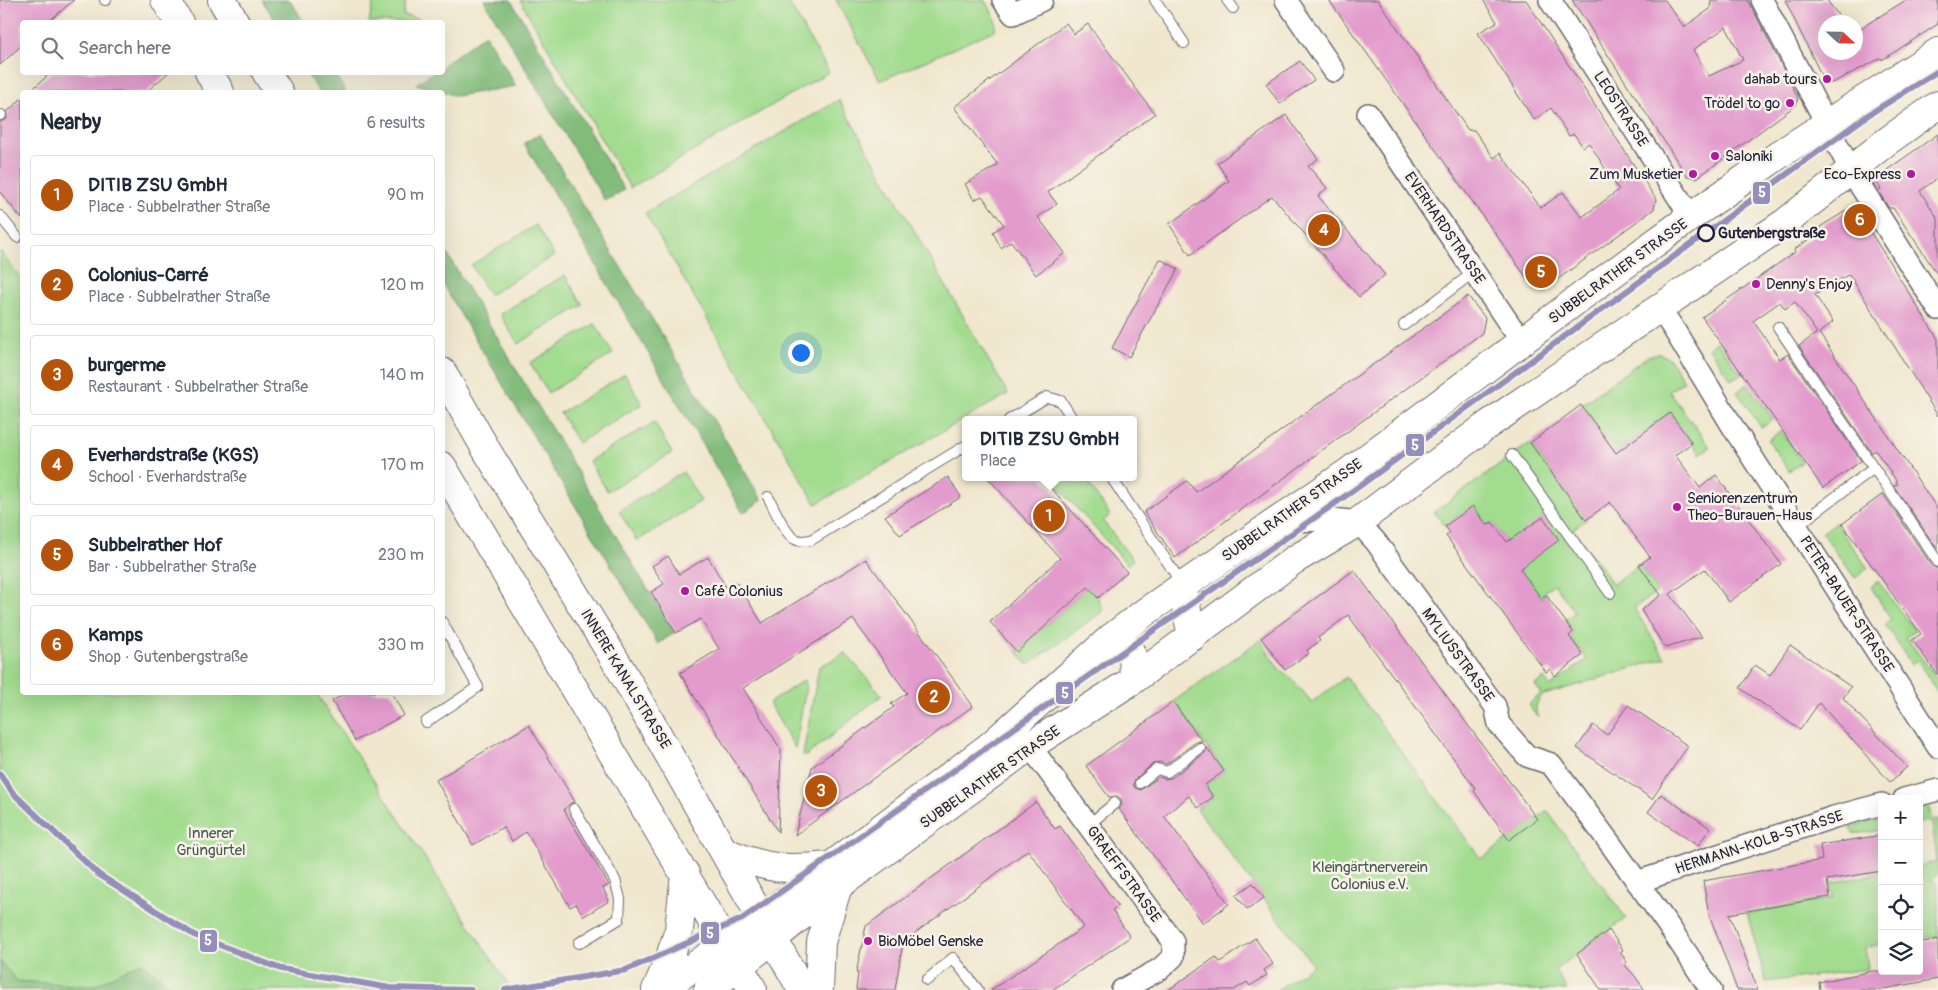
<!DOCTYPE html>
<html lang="en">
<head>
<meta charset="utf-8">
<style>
	body { margin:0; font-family:Pangolin,sans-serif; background:#f2f2f3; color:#1f2937 }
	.controls { position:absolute; right:15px; bottom:15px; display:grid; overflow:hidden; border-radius:5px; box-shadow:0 5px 20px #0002 }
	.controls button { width:45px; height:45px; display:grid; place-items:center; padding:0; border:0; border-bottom:1px solid #e0e1e3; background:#fff; color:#1f2937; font:25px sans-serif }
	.compass { position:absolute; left:1818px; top:15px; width:45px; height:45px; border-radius:50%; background:#fff; box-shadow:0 5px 20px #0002; rotate:112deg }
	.you { position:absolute; left:800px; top:352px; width:18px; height:18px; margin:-12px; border:4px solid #fff; border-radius:50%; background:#1a73e8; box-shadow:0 0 0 8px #1a73e833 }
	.badge { display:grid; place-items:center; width:32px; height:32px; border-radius:50%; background:#b45309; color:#fff; font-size:16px; font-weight:700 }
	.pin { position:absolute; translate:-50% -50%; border:2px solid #fff; box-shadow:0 1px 5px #0006 }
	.popup { position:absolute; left:962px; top:416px; width:175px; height:65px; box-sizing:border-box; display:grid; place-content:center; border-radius:5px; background:#fff; filter:drop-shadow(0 1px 4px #0005); font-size:16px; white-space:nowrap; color:#747a83 }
	.popup b { font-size:19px; color:#1f2937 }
	.popup::after { content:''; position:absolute; left:50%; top:100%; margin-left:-10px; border:10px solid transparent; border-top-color:#fff }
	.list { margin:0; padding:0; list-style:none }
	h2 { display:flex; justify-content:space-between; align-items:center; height:65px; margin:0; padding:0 20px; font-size:21px }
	h2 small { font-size:16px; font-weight:400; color:#747a83 }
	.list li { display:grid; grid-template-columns:32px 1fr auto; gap:15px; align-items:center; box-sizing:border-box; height:80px; margin:0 10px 10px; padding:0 10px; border:1px solid #e0e1e3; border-radius:5px }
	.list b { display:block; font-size:19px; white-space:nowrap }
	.list p { margin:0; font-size:16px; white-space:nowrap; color:#747a83 }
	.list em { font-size:16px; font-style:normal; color:#747a83 }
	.icon { flex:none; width:28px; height:28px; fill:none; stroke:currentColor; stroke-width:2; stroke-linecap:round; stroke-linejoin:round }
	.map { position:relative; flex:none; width:1938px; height:990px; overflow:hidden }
	.search { position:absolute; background:#fff; box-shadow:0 5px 20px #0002; left:20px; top:20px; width:425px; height:55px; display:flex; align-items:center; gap:12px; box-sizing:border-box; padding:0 18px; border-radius:5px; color:#747a83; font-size:19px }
	.panel { position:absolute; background:#fff; box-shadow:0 5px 20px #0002; left:20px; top:90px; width:425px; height:605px; border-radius:5px }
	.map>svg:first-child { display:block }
	.green { fill:#a2dc8f; stroke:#627f65 }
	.forest { fill:#81bc7a; stroke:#526f5a }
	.building { fill:#e39bcd; fill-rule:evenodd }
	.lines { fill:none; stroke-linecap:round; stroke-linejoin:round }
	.lane-casing { stroke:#6a676e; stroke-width:12 }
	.street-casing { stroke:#6a676e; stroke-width:24 }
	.secondary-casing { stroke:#6a676e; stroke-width:30 }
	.primary-casing { stroke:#6a676e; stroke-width:30 }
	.lane { stroke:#fff; stroke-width:10 }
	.street { stroke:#fff; stroke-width:21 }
	.secondary { stroke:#fff; stroke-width:28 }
	.primary { stroke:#fff; stroke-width:28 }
	.tram-1-casing { stroke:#f7f3e8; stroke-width:10 }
	.tram-1 { stroke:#948fb8; stroke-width:6 }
	.poi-dot { fill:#b5179e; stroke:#f7f3e8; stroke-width:2 }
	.stop-dot { fill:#f7f3e8; stroke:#22223b; stroke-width:2.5 }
	.labels { text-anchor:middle; stroke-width:5; stroke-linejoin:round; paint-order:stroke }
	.poi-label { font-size:15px; fill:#22223b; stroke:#f7f3e8; text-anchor:start }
	.street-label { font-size:15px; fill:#22223b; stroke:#f7f3e8 }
	.stop-label { font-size:15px; font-weight:bold; fill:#22223b; stroke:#f7f3e8; text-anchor:start }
	.park-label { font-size:15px; fill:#485a54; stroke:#f7f3e8 }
	.line-badge { stroke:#f7f3e8; stroke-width:2 }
	.badge-label { font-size:14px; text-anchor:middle; font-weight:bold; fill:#fff }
</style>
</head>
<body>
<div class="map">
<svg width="1938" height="990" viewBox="0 0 1938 990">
	<rect width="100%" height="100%" fill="#f7f3e8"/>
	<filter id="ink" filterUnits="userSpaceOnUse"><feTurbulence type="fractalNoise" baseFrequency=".02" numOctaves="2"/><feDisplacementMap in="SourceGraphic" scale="10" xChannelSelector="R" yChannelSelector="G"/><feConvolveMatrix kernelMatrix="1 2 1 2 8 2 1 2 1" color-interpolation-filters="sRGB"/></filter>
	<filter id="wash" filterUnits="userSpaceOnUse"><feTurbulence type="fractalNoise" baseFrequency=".0096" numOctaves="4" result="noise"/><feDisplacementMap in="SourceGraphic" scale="20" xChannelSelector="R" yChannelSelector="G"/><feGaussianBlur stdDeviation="1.12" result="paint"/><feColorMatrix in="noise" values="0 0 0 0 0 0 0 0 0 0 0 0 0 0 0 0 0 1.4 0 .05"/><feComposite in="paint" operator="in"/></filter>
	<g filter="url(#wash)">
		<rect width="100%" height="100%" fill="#f0e7ce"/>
		<!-- green -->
		<path class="green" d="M374 0H406L403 15 419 19V22H369Z
			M520 0H787L829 72 630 188Z
			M836 0H984C990 9 998 19 995 30L880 81Z
			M839 100 1008 394 816 504 645 213Z
			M536 225 554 256 489 295 471 265Z
			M0 251 22 280V692L316 693 512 990H0Z
			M565 275 583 305 518 344 500 314Z
			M595 324 613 354 548 393 530 363Z
			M1717 342 1741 374 1731 380 1709 348Z
			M1658 353 1669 358 1684 381 1669 391 1710 447 1700 454 1670 413 1604 461 1605 438 1581 405 1648 356Z
			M625 374 642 404 578 443 560 413Z
			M1747 384 1773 419 1761 427 1737 392Z
			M654 422 672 453 607 491 589 461Z
			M1781 431 1802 462 1789 471 1768 440Z
			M1530 443 1586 520 1573 529 1613 584 1639 565 1658 591 1634 608 1665 658 1544 695C1536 701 1534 709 1538 718L1528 705 1541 694 1535 685 1544 678 1550 687 1587 659 1569 636 1573 632 1565 620 1575 612 1554 584 1544 591 1546 595 1541 598 1515 563 1519 559 1492 522 1487 525 1473 506 1445 526 1434 512Z
			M683 472 701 501 637 541 619 511Z
			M1049 477H1084L1110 515 1103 521 1133 560 1128 565Z
			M1835 523 1868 568 1855 578 1822 533Z
			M1878 581 1915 631 1906 637 1938 680V693L1917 660 1911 664 1885 624 1891 620 1871 587Z
			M1088 587 1098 598 1103 611 1028 665 1017 652Z
			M1260 640 1279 669 1291 678 1312 702 1346 677 1481 859 1547 811 1626 918 1555 970 1567 990H1277L1313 965 1197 809 1213 797 1205 785 1224 771 1174 701Z
			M845 653 882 695 806 756 803 755 819 667Z
			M804 680 806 687 795 748 769 703Z
			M1928 804 1932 821 1938 820V874L1932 880 1938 885V936L1919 939V866L1937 862 1932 822 1919 823V807Z
			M1882 818V830L1853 834 1851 827Z
			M1882 873V945L1865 948 1868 969 1766 982 1747 913 1833 898 1830 883Z"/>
		<!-- forest -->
		<path class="forest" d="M262 0H290L304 22H276Z
			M484 0H511L624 190 605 201Z
			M485 34 516 86 456 96 416 84 432 73 442 72 443 65Z
			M306 73H334L346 92H319Z
			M540 134 762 500 743 513 524 143Z
			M443 247 674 633 658 644 443 285Z
			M0 961 17 981 93 986 142 962 175 990H0Z"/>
		<g id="blocks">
			<!-- building -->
			<path class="building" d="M0 0H74L48 22H22V45L0 65Z
				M1329 0H1378L1468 130H1474L1494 158 1500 153 1541 208 1563 192 1582 217 1619 190 1589 143 1583 147 1574 134 1569 136 1551 108 1534 120 1478 33 1497 22 1483 0H1526L1656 199 1654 209 1543 290 1534 288Z
				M1572 0H1665L1684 27 1710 9 1711 0H1748L1798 98 1796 105 1697 178 1687 176ZM1726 27 1743 60 1709 76 1693 50Z
				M1785 0H1827L1843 22H1826V52H1856V31L1906 0H1938V24L1882 60 1881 58 1832 83H1825Z
				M1066 23 1074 34 1088 24 1155 114 1048 192 1057 204 1038 217 1065 253 1036 275 1011 241 1001 248 993 232 1004 225 982 196 974 200 965 184 998 165 954 107Z
				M1300 61 1314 80 1280 104 1266 84Z
				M52 72H169L146 92H29Z
				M22 98V219L0 192V122L7 119V112Z
				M1286 115 1318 159 1308 166 1327 188 1318 196 1385 275 1359 297 1272 196 1190 255 1169 224 1229 181 1217 163Z
				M1938 134V178L1920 191 1938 219V275L1893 208H1889L1878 191 1881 189 1874 179Z
				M1857 204 1863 213 1859 214 1938 339V416L1849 274 1815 295 1833 322 1819 333 1938 510V550L1894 486 1898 484 1888 468 1875 450 1872 453 1799 346 1817 333 1795 302 1785 309 1780 302 1753 321 1780 359 1788 354 1861 461 1823 488 1702 317 1795 252 1794 250 1821 230 1820 227Z
				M1160 259 1178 269 1129 357 1112 348Z
				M1468 296 1485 318 1482 333 1175 558 1144 512 1187 481 1196 492Z
				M1581 405 1616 453 1670 413 1692 443 1675 455 1700 488 1716 475 1781 564 1729 602 1705 569 1670 594 1702 637 1665 648 1641 610 1661 595 1639 565 1650 557 1610 502 1586 520 1530 443Z
				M948 477 961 497 900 535 885 516Z
				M987 477H1041L1127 572 1098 598 1088 587 1017 652 990 622 1060 558Z
				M1883 494 1932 566 1938 569V675L1912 640 1921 634 1842 524Z
				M1473 506 1487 525 1492 522 1507 542 1543 517 1559 540 1520 569 1541 598 1546 595 1573 632 1569 636 1583 655 1555 676 1550 669 1546 672 1446 536 1450 533 1445 526Z
				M668 556 679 574 708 557 727 589 737 583 762 623 866 559 973 706 795 835 812 767 894 707 891 704 907 693 853 619 743 688 781 750 778 832 680 673 719 649 701 619 676 633 651 592 664 584 652 566Z
				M1354 570 1537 819 1509 840 1474 791 1476 789 1348 615 1318 638 1320 641 1307 650 1309 653 1285 670 1261 638Z
				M1790 645 1851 687 1843 698 1907 767 1890 782 1819 703 1800 730 1740 688 1755 665 1770 675Z
				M348 692H391L404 715 355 741 332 701Z
				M1173 702 1202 741 1196 742 1166 764 1159 762 1153 764 1136 778 1133 784 1135 788 1141 790 1159 777 1165 779 1171 778 1204 754 1207 748 1224 771 1205 785 1213 797 1198 808 1189 796 1164 816 1229 904 1203 923 1119 809 1122 805 1121 799 1117 796 1109 797 1086 766Z
				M1628 705 1688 746 1652 799 1577 748 1593 725 1607 735Z
				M529 725 575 802 570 803 564 810 609 885 603 888 609 901 584 916 576 904 570 907 526 832 512 841 503 827 473 845 436 780Z
				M1661 794 1710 828 1698 846 1648 812Z
				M1036 802 1055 829 1060 826 1118 906 1112 910 1130 937 1052 990H991L1084 927 1028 850 903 942 895 990H856L858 973H856L866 926Z
				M1882 835V871L1827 880 1830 897 1729 914 1758 990H1737L1709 914 1703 881 1822 860 1820 845Z
				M1253 883 1264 898 1247 909 1236 895Z
				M1609 930 1623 950 1620 952 1627 962 1624 964 1634 975 1645 990H1601L1577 954Z
				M1255 938 1273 964 1264 970 1267 975 1250 986 1247 982 1234 990H1168L1216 957 1220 962Z
				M1938 939V979L1878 990H1820L1819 982 1873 971H1919V943Z"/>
		</g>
	</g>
	<g filter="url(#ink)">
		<use href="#blocks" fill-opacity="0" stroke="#6a676e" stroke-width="1"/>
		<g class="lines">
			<!-- lane casing -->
			<g class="lane-casing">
				<path id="lane" d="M105 0H106
					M1155 0 1184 43
					M1227 0 1233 8
					M0 115H1
					M0 216 17 237
					M1404 325 1474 272
					M1778 327 1938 562
					M1009 420 1047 397 1061 401 1073 420
					M1512 455 1610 593
					M1111 477 1182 584
					M768 497C774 507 785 535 795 539 800 542 806 541 811 540L965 446
					M1797 526 1874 468
					M426 722 478 687 442 622
					M1140 783 1157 769 1167 772 1200 748
					M574 809 615 880 620 899 619 919 579 943
					M1087 826 1115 803
					M927 980 953 958 978 990"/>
			</g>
			<!-- street casing -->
			<g class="street-casing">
				<path id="street" d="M1003 0 1013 14 1042 0
					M1286 0 1334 71
					M1550 0 1682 203 1689 218
					M1762 0 1851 171 1938 309
					M1368 114 1460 251 1510 325 1523 341
					M1660 309 1673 328 1736 432 1938 747
					M1279 521 1341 520 1358 522 1376 542 1495 706 1499 724 1527 756 1551 764 1612 846 1672 931 1711 990
					M1030 746 1173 941V957L1160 969 1122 990
					M1904 799 1938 790
					M1637 882 1834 817 1882 804"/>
			</g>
			<!-- secondary casing -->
			<g class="secondary-casing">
				<path id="secondary" d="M1182 585 1192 637
					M1111 638C1134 646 1135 658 1133 680
					M726 852C768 870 786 870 831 866
					M762 918 990 746 1111 638 1148 610 1350 471 1586 293 1689 218 1783 152 1938 52
					M773 939 838 886 1030 746 1133 680 1294 560 1358 522 1489 424 1786 222 1886 142 1938 105
					M819 990 821 942 838 886"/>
			</g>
			<!-- primary casing -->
			<g class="primary-casing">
				<path id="primary" d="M165 0 179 22
					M222 0 235 22
					M209 72 220 92
					M266 72 279 92
					M442 372 487 451 620 668 802 990
					M442 466 753 990
					M656 990 668 963 679 930 685 873
					M661 990 762 918
					M708 990 773 939"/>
			</g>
			<!-- lane -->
			<use href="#lane" class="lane"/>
			<!-- street -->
			<use href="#street" class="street"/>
			<!-- secondary -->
			<use href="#secondary" class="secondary"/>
			<!-- primary -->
			<use href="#primary" class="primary"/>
			<!-- tram-1 casing -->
			<g class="tram-1-casing">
				<path id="tram-1" d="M0 774 13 793 98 874 194 935 281 969 390 988 471 990
					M505 990 626 970 742 919 1354 490 1868 115 1938 71"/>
			</g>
			<!-- tram-1 -->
			<use href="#tram-1" class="tram-1"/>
		</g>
	</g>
	<!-- markers -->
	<g class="poi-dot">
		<circle cx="1827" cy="79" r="5"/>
		<circle cx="1790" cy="103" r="5"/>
		<circle cx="1715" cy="156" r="5"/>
		<circle cx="1693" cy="174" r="5"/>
		<circle cx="1911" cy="174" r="5"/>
		<circle cx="1756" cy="284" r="5"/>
		<circle cx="1677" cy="507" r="5"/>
		<circle cx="685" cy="591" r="5"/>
		<circle cx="868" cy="941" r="5"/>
	</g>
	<circle class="stop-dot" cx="1706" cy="233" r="8"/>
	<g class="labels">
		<!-- poi labels -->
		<g class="poi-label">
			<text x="1817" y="84" text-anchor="end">dahab tours</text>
			<text x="1780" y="108" text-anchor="end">Trödel to go</text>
			<text x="1725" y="161">Saloniki</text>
			<text x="1683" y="179" text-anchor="end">Zum Musketier</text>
			<text x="1901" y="179" text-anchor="end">Eco-Express</text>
			<text x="1766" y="289">Denny's Enjoy</text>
			<text x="1687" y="503">Seniorenzentrum<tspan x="1687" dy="17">Theo-Burauen-Haus</tspan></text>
			<text x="695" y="596">Café Colonius</text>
			<text x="878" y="946">BioMöbel Genske</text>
		</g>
		<!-- street labels -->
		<g class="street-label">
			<text transform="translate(1621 109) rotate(57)" y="5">LEOSTRASSE</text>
			<text transform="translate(1445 228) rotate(56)" y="5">EVERHARDSTRASSE</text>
			<text transform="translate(1618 271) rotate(-36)" y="5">SUBBELRATHER STRASSE</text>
			<text transform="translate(1292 510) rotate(-35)" y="5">SUBBELRATHER STRASSE</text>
			<text transform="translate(1847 604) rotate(57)" y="5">PETER-BAUER-STRASSE</text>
			<text transform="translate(1458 655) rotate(54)" y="5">MYLIUSSTRASSE</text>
			<text transform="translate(626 679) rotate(59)" y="5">INNERE KANALSTRASSE</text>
			<text transform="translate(990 777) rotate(-35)" y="5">SUBBELRATHER STRASSE</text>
			<text transform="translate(1759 842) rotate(-18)" y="5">HERMANN-KOLB-STRASSE</text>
			<text transform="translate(1124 874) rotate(54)" y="5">GRAEFFSTRASSE</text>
		</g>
		<!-- stop labels -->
		<g class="stop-label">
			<text x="1718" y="238">Gutenbergstraße</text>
		</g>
		<!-- park labels -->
		<g class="park-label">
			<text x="211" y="838">Innerer<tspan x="211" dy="17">Grüngürtel</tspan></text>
			<text x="1370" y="872">Kleingärtnerverein<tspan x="1370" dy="17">Colonius e.V.</tspan></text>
		</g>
	</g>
	<g class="line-badge">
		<rect x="1752" y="181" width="19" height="24" rx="5" fill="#948fb8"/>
		<rect x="1405" y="433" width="20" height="24" rx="5" fill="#948fb8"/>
		<rect x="1055" y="681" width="19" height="24" rx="5" fill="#948fb8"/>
		<rect x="700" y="921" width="20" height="24" rx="5" fill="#948fb8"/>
		<rect x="199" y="929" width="19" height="24" rx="5" fill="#948fb8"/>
	</g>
	<g class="badge-label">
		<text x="1762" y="197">5</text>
		<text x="1415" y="450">5</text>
		<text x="1065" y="698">5</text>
		<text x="710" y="938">5</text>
		<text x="208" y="945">5</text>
	</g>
</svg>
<div class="controls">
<button>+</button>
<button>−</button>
<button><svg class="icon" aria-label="locate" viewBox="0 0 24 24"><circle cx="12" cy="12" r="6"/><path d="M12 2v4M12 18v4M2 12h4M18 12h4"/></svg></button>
<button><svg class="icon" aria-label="layers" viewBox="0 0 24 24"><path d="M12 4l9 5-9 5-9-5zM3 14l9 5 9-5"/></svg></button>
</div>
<svg class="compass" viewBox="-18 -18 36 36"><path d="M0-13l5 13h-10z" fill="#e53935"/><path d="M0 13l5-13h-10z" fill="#747a83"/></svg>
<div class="you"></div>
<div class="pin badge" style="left:1049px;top:516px">1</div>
<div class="popup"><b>DITIB ZSU GmbH</b>Place</div>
<div class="pin badge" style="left:934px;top:697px">2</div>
<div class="pin badge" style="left:821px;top:791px">3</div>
<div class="pin badge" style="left:1324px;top:230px">4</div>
<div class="pin badge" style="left:1541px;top:272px">5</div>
<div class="pin badge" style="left:1860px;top:220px">6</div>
<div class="search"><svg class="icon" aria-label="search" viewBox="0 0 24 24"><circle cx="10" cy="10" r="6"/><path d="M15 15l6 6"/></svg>Search here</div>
<section class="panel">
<h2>Nearby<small>6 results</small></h2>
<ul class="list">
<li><span class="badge">1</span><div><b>DITIB ZSU GmbH</b><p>Place · Subbelrather Straße</p></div><em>90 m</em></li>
<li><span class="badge">2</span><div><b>Colonius-Carré</b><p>Place · Subbelrather Straße</p></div><em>120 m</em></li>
<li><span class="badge">3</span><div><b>burgerme</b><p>Restaurant · Subbelrather Straße</p></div><em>140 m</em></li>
<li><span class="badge">4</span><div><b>Everhardstraße (KGS)</b><p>School · Everhardstraße</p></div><em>170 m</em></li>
<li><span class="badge">5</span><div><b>Subbelrather Hof</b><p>Bar · Subbelrather Straße</p></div><em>230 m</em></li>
<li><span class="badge">6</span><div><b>Kamps</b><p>Shop · Gutenbergstraße</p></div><em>330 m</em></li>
</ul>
</section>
</div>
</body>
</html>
